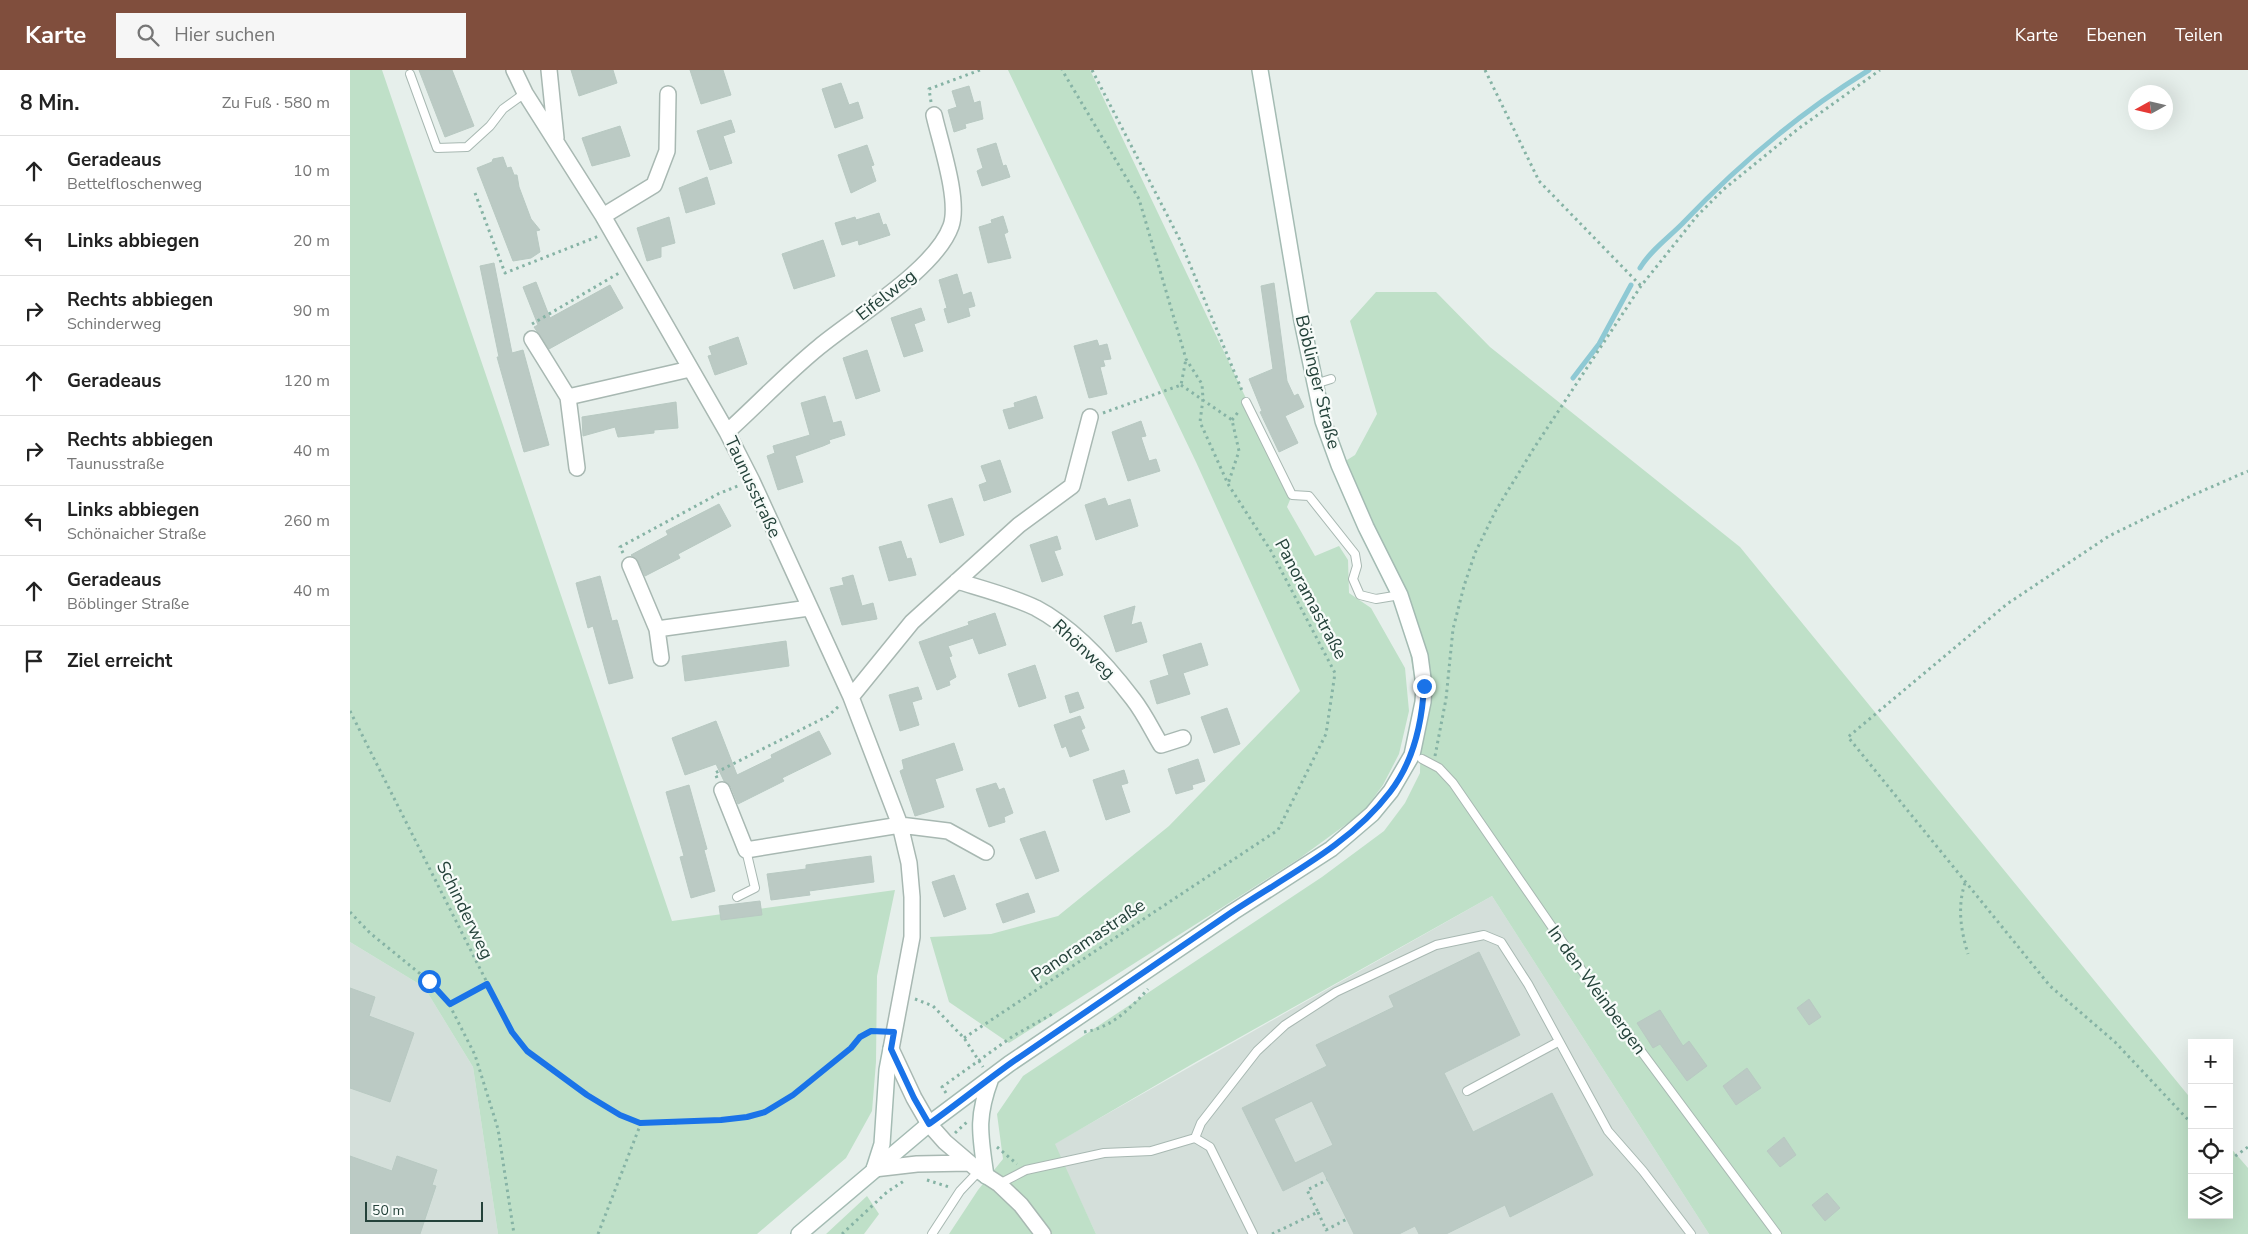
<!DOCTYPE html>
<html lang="de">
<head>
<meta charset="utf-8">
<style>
	body { margin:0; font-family:"Nunito Sans",sans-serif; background:#f6f6f6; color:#222 }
	.controls { position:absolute; right:15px; bottom:15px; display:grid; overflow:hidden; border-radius:0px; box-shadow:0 5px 20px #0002 }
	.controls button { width:45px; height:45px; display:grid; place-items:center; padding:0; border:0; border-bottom:1px solid #e0e0e0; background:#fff; color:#222; font:25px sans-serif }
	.compass { position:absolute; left:1778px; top:15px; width:45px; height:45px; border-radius:50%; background:#fff; box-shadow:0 5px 20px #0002; rotate:262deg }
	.scale { position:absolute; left:15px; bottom:12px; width:118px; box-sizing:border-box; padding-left:5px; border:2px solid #24423a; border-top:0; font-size:14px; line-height:18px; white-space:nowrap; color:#24423a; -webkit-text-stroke:4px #f7fbf9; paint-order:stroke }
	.stop { position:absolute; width:15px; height:15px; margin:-11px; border:4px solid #1a73e8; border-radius:50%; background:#fff }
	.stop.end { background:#1a73e8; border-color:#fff; box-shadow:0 1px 5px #0008 }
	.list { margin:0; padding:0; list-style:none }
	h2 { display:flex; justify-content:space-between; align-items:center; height:65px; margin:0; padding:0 20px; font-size:21px }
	h2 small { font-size:16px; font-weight:400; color:#767676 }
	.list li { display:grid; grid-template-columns:32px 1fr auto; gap:15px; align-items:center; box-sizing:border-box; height:70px; padding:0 20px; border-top:1px solid #e0e0e0 }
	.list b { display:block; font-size:19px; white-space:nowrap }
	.list p { margin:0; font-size:16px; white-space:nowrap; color:#767676 }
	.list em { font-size:16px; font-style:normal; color:#767676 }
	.icon { flex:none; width:28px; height:28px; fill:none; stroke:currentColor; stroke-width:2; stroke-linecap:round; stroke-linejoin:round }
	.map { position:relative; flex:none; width:1898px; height:1164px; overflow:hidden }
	header { display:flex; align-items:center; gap:30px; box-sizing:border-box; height:70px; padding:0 25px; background:#804e3d; color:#fff }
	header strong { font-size:24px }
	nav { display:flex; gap:28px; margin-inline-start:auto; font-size:18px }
	.search { width:350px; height:45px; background:#f6f6f6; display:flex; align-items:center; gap:12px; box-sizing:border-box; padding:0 18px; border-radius:0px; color:#767676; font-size:19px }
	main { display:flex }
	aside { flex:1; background:#fff }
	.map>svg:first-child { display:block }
	.built { fill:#d4dfda }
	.green { fill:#bfe0c8 }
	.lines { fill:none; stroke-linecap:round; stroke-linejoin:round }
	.stream { stroke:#8ec9d4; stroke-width:5 }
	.building { fill:#bbcac4; stroke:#b8c9c2; fill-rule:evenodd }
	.service-casing { stroke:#a8b8b2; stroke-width:10 }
	.minor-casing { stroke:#a8b8b2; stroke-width:18 }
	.secondary-casing { stroke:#a4bbb3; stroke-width:18 }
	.path { stroke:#86b3a5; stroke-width:3; stroke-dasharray:2.5 4; stroke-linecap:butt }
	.service { stroke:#fff; stroke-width:8 }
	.minor { stroke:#fff; stroke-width:15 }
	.secondary { stroke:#fff; stroke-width:15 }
	.route { stroke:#1a73e8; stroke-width:6 }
	.labels { text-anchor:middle; stroke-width:4.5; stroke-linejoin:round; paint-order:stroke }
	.street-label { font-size:18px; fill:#24423a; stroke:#f7fbf9 }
</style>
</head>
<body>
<header>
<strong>Karte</strong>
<div class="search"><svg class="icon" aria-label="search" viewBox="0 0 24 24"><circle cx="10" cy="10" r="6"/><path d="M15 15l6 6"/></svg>Hier suchen</div>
<nav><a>Karte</a><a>Ebenen</a><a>Teilen</a></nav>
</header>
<main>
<aside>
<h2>8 Min.<small>Zu Fuß · 580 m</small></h2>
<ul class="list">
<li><svg class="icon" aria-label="ahead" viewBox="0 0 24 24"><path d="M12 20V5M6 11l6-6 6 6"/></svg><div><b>Geradeaus</b><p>Bettelfloschenweg</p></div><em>10 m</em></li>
<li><svg class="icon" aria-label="left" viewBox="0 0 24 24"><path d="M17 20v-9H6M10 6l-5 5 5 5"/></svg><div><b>Links abbiegen</b></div><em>20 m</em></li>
<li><svg class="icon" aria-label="right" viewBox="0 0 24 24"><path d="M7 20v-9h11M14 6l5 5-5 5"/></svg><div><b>Rechts abbiegen</b><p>Schinderweg</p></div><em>90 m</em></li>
<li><svg class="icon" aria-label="ahead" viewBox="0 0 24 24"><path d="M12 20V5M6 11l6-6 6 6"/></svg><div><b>Geradeaus</b></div><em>120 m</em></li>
<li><svg class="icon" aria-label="right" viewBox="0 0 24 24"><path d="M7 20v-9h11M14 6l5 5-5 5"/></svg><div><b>Rechts abbiegen</b><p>Taunusstraße</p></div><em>40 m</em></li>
<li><svg class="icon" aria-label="left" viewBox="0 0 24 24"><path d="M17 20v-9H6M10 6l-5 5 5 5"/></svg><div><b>Links abbiegen</b><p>Schönaicher Straße</p></div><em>260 m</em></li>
<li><svg class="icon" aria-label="ahead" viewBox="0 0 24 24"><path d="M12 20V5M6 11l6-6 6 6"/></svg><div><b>Geradeaus</b><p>Böblinger Straße</p></div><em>40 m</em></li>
<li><svg class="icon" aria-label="arrive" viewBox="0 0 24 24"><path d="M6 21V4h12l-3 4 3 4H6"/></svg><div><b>Ziel erreicht</b></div></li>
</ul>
</aside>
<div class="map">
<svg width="1898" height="1164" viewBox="0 0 1898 1164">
	<rect width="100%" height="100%" fill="#e6efeb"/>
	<!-- built -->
	<path class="built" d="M1142 826 1359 1164H746L704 1074Z
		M0 872 74 917 123 997 148 1164H0Z"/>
	<!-- green -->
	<path class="green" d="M0 0H32L322 851 545 820 527 906 526 992 522 1041 496 1088 407 1164H148L123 997 74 917 0 872Z
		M658 0H740L942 425 937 437 965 486 989 476 998 490 999 523 1021 538 1055 598 1059 641 1049 684 1033 715 1013 742 950 788 659 973 599 932 580 867 641 864 708 846 819 756 950 621 846 392Z
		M1026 222H1086L1140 277 1390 477 1842 1030V1145H1879V1076L1898 1098V1164H1359L1142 826 844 993 705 1074 746 1164H599L628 1120 653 1089 647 1044 673 1006 972 807 1034 761 1055 733 1070 703 1071 648 1050 525 989 395 1005 385 1027 344 1000 251Z
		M517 1126 529 1144 514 1164H476Z"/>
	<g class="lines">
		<!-- stream -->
		<path class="stream" d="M1290 198C1300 181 1318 168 1332 154 1388 95 1449 43 1519 0
			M1223 308 1249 274 1281 215"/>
	</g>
	<!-- building -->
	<path class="building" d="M69 0H102L124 56 95 67Z
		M221 0H263L267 13 229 26Z
		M340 0H373L381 25 351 34Z
		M491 13 499 35 508 32 513 48 485 58 472 19Z
		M619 16 624 33 630 31 633 49 615 54 616 58 604 62 598 40 607 37 602 21Z
		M381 50 385 62 373 66 382 93 360 100 347 61Z
		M270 56 280 86 242 96 232 68Z
		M646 73 653 96 656 95 660 107 632 116 627 101 633 98 627 79Z
		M517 75 524 95 521 96 526 111 501 123 488 85Z
		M153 87 157 98 161 97 164 105H167L169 117 181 149 190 160 186 161 190 182 181 188 163 191 127 98 142 92 143 89Z
		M357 107 365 134 336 143 329 118Z
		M529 143 533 155 536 154 540 165 509 175 508 170 492 175 485 153 505 147 506 150Z
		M653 146 658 162 654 164 661 188 638 193 629 157 642 153 641 150Z
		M319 147 325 173 311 177V187L297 191 287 158Z
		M473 170 485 206 444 219 432 184Z
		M144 193 162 283 173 280 199 375 174 382 147 287H149L130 196Z
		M607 204 613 225 621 222 625 236 618 238 620 246 598 253 594 239 597 238 589 210Z
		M186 212 200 248 260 215 273 238 199 279 184 257 188 255 173 217Z
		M924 213 937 311 944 326 948 324 954 337 935 346 948 373 929 382 910 342 912 341 899 309 923 299 911 216Z
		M571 238 575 250 564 254 573 281 554 287 541 248Z
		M388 267 397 294 365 305 358 286 362 285 359 277Z
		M747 270 749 276 757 274 761 289 753 290 755 296 750 297 757 324 739 328 724 276Z
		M517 280 530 321 506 329 493 288Z
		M475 326 483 353 491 351 495 365 479 370 480 373 473 376 445 386 453 412 428 420 417 386 425 383 423 376 460 365 451 333Z
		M686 326 693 348 659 359 653 340 665 337 664 333Z
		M326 332 328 358 304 360V363L268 367 265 357 233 366 232 347Z
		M791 351 796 366 791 367 799 391 806 389 810 401 778 411 762 362Z
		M650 390 661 422 634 431 629 415 637 412 631 396Z
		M602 428 614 465 590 473 578 435Z
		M755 428 758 436 780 429 788 456 746 470 735 435Z
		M369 434 381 456 328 484 330 488 295 506 288 491 281 485 318 465 316 461Z
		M707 466 711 479 704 481 713 505 692 512 680 475Z
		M551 471 557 489 561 488 566 505 539 511 529 477Z
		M503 505 512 536 523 533 527 549 492 555 480 518 494 515 492 508Z
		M250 506 262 551 267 550 283 608 259 614 243 556 238 558 226 513Z
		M785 536 781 555 791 552 797 572 766 582 754 546Z
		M645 543 656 575 629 584 623 568 598 576 602 586 599 587 606 607 599 611 600 615 587 620 569 572 619 555 618 552Z
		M436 571 439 596 335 611 332 586Z
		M851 573 858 595 833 603 840 624 807 634 800 611 819 605 813 585Z
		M685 595 696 628 669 637 658 604Z
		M568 617 572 629 562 632 569 655 550 661 539 625Z
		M728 622 734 638 720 643 715 626Z
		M877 638 890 674 864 683 851 647Z
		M730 646 735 658 731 660 739 680 720 687 716 676 712 678 704 655Z
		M366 651 387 705 422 688 421 685 469 661 481 684 432 708 434 711 388 734 381 717 374 711 366 694 335 705 322 668Z
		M604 673 613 700 585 709 594 737 565 746 550 701 554 699 552 690Z
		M848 689 855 711 842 715 843 719 826 724 818 699Z
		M774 700 778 713 771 715 780 742 756 750 743 710Z
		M646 713 649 720 654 718 663 743 654 747 655 752 639 757 626 719Z
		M339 715 357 779 354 780 365 821 341 828 330 787 334 786 316 722Z
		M695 761 709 801 686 809 670 769Z
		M521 786 524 812 459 821 460 825 421 830 417 804 456 799V795Z
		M604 805 616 839 594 847 582 812Z
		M678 823 685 842 653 853 646 834Z
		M410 831 412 845 371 850 369 836Z
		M1129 882 1170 965 1094 1003 1123 1062 1202 1023 1243 1105 1160 1147 1155 1135 1096 1164H1069L1065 1156 1049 1164H1004L973 1101 933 1121 892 1038 977 996 966 975 1044 937 1039 926ZM962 1031 983 1075 945 1093 924 1049Z
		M0 918 25 927 19 946 64 963 40 1032 0 1018Z
		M1459 929 1471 947 1459 955 1447 938Z
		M1310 940 1333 976 1339 971 1357 996 1337 1011 1310 974 1303 978 1287 953Z
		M1397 998 1411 1018 1386 1035 1373 1016Z
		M1434 1067 1446 1085 1430 1097 1417 1081Z
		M0 1086 42 1101 47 1086 87 1100 82 1115 86 1116 70 1164H0Z
		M1477 1123 1490 1138 1475 1151 1462 1135Z"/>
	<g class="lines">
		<!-- service casing -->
		<g class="service-casing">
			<path id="service" d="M60 4 87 78 117 77 140 56 153 39 175 23
				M965 314 981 309
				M896 332 942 425 959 426 1005 484 1007 496 1003 509 1010 525 1026 529 1050 525
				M1072 689 1089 698 1103 713 1242 915 1427 1164
				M387 827 405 818 396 780
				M1117 1021 1208 972
				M649 1114 676 1100 754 1083 801 1081 845 1068
				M582 1164 610 1121 629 1101
				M903 1164 860 1077 845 1068 851 1053 907 981 935 955 986 922 1086 875 1134 865 1151 872 1178 914 1258 1061 1293 1101 1341 1164"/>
		</g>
		<!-- minor casing -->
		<g class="minor-casing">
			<path id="minor" d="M164 0 175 23 253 146 377 362 402 411 501 627 550 755 559 793 562 827V867L541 979 564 1028 579 1054 595 1072 629 1101 649 1114 671 1135 693 1164
				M199 0 206 68
				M253 146 304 115 317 81 318 24
				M182 269 218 327 340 299
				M218 327 227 398
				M377 362C408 334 437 303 469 277 505 247 586 199 601 156 610 130 590 72 584 45
				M280 495 307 559 459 538
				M607 511C633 519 661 526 686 538 724 558 757 595 783 629 794 643 802 660 811 675L833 668
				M307 559 311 588
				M501 627 562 552 669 455 722 416 740 347
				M372 720 396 780 550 755 598 761 636 782
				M524 1099 567 1094 619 1093"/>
		</g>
		<!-- secondary casing -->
		<g class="secondary-casing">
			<path id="secondary" d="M524 1099 532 1074 537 1000 541 979
				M636 1106C630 1064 626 1048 641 1008
				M449 1164 579 1054 659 994 883 842 981 779 1022 744 1041 721 1062 685 1073 632 1074 616 1070 586 1050 525 1016 457 989 395 973 351 952 251 910 0"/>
		</g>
		<!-- path -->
		<path class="path" d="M742 0 829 168 893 323
			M1135 0 1189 111 1291 216
			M581 32 579 19 630 0
			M125 123 155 203 249 166
			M182 254 269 203
			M831 315 882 350 889 381 878 414
			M753 343 831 315 836 289
			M882 350 889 341
			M273 483 270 477 368 424 390 415
			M0 641 162 962 177 981 196 997 270 1045 291 1053H325L397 1047 415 1042 443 1025 501 978 510 967 521 961H532
			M1085 686 1096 629 1103 559 1114 516 1125 483 1146 440 1184 378 1291 216 1347 146 1374 119 1448 59 1530 0
			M367 708 365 703 478 646 489 636
			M1615 813C1607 837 1611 861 1618 884
			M0 842 20 863 79 911 99 934 125 985 148 1059 164 1164
			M565 929 583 936 614 968 633 997
			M100 934 137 914
			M734 962C761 958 780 939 798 919
			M614 968 928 760 976 664 985 603 921 481 878 414 850 352 853 329 852 314 836 289 789 129 712 0
			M596 1023 592 1017 663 966 704 943
			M1842 1054 1765 972 1700 916 1498 667 1657 534 1759 466 1843 425 1898 401
			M605 1063 617 1052
			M647 1077 667 1094
			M1879 1087H1884L1898 1077
			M577 1110 599 1117
			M968 1142 976 1160 997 1149
			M248 1164 291 1053
			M492 1164 537 1122 554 1111
			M922 1164 968 1142 957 1120 977 1110"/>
		<!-- service -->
		<use href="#service" class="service"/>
		<!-- minor -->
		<use href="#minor" class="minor"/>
		<!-- secondary -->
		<use href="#secondary" class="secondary"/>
	</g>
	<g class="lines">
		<!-- route -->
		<path class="route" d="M79 911 100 934 137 914 162 962 177 981 237 1025 270 1045 290 1053 371 1050 397 1047 415 1042 443 1025 501 978 510 967 521 961 544 962 541 979 564 1028 579 1054C607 1034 633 1013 661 993 733 943 806 894 879 844 934 807 999 776 1040 722 1064 691 1072 654 1074 616"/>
	</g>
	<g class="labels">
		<!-- street labels -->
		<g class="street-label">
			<text transform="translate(536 225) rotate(-38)" y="6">Eifelweg</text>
			<text transform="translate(968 312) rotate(76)" y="6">Böblinger Straße</text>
			<text transform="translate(403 417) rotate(65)" y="6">Taunusstraße</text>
			<text transform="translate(961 529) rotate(62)" y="6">Panoramastraße</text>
			<text transform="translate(734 579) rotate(43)" y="6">Rhönweg</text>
			<text transform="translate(115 840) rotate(64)" y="6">Schinderweg</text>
			<text transform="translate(738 870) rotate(-34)" y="6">Panoramastraße</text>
			<text transform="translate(1247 920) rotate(54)" y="6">In den Weinbergen</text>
		</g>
	</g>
</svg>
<div class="controls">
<button>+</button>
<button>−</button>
<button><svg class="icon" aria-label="locate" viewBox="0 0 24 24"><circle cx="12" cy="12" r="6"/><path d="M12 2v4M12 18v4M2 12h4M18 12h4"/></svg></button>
<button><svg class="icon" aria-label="layers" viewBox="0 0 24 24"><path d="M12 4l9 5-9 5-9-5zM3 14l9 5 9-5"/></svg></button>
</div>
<svg class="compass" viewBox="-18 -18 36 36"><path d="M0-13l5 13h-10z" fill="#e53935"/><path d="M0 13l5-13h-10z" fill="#767676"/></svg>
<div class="scale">50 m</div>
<div class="stop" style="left:79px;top:911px"></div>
<div class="stop end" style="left:1074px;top:616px"></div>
</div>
</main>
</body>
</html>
